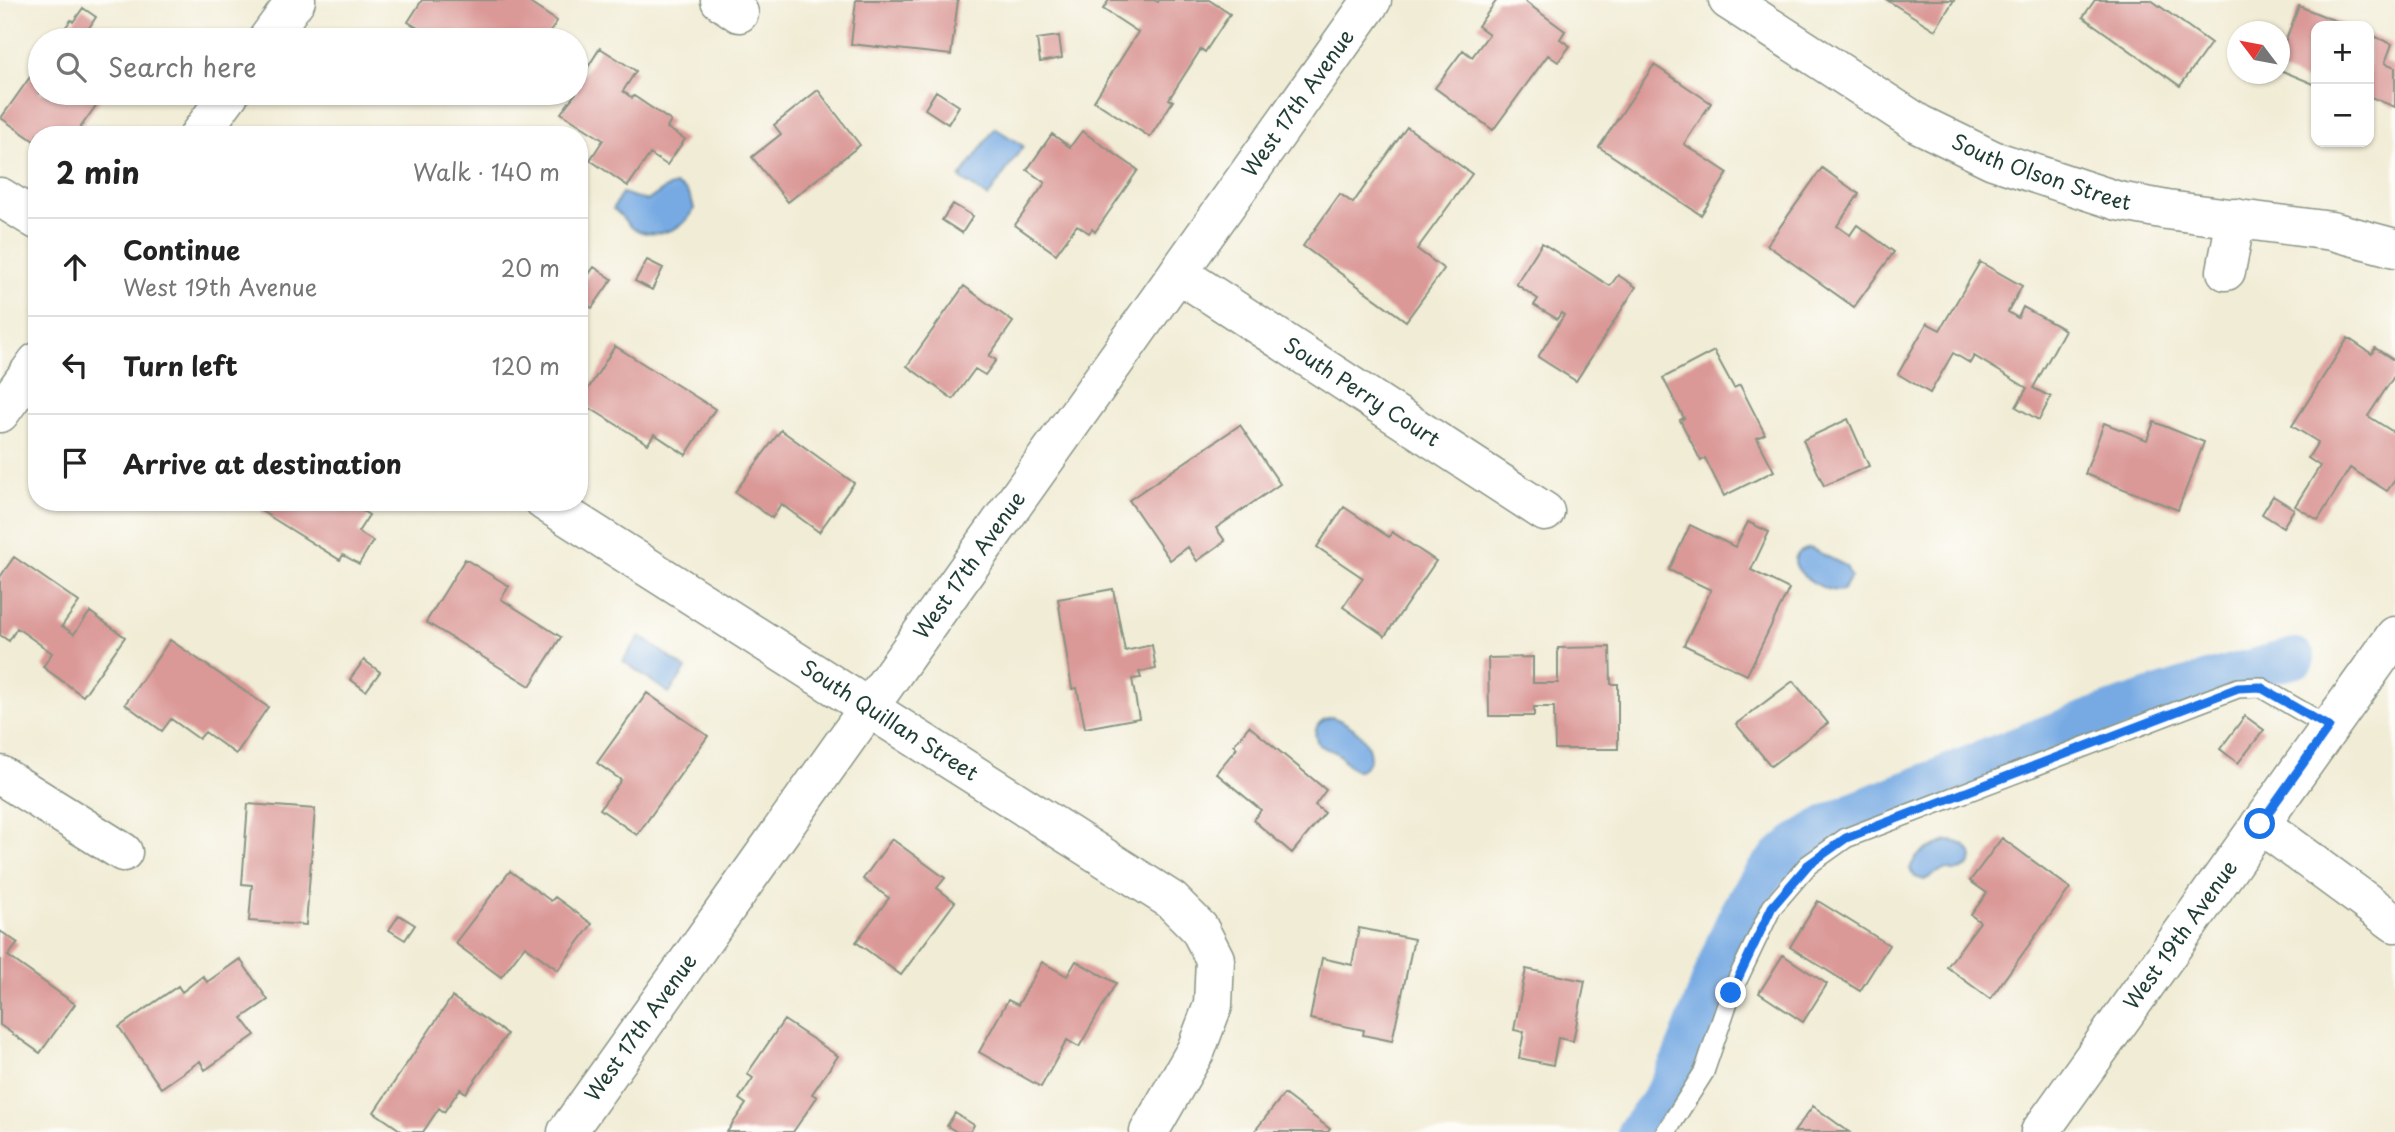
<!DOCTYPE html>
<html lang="en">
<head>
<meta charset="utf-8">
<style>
	body { margin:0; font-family:"Playpen Sans",sans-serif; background:#f6f6f6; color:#222 }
	.controls { position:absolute; right:21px; top:21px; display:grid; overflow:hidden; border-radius:14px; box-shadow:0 2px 5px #0004 }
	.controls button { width:63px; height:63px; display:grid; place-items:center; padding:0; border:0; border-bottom:2px solid #e0e0e0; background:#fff; color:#222; font:35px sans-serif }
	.compass { position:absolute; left:2227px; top:21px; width:63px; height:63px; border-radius:50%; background:#fff; box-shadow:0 2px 5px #0004; rotate:302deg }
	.stop { position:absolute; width:21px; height:21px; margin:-16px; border:5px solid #1a73e8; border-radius:50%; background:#fff }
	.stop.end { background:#1a73e8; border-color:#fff; box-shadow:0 2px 7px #0008 }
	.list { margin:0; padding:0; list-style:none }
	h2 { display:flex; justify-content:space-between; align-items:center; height:91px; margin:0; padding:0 28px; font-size:30px }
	h2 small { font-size:23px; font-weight:400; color:#767676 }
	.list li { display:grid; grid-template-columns:46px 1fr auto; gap:21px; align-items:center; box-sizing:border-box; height:98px; padding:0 28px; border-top:2px solid #e0e0e0 }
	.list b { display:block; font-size:26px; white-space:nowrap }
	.list p { margin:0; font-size:23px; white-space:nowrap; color:#767676 }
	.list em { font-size:23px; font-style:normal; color:#767676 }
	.icon { flex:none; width:38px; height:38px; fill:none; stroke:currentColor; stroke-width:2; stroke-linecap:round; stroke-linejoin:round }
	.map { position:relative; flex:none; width:2395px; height:1132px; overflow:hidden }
	.search { position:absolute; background:#fff; box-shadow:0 2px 5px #0004; left:28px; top:28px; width:560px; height:77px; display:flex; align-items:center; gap:18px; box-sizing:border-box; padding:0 24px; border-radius:38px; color:#767676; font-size:26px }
	.panel { position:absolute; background:#fff; box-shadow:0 2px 5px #0004; left:28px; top:126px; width:560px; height:385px; border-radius:28px }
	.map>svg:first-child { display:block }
	.water { fill:#77aae3; stroke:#4b748c; stroke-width:2 }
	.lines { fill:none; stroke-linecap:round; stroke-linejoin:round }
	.canal { stroke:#77aae3; stroke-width:40 }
	.building { fill:#da9896 }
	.service-casing { stroke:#889484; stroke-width:22 }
	.minor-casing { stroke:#889484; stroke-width:41 }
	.tertiary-casing { stroke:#889484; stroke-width:41 }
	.service { stroke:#fff; stroke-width:19 }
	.minor { stroke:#fff; stroke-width:38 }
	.tertiary { stroke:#fff; stroke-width:38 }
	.route { stroke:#1a73e8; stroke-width:9 }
	.labels { text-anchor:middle; stroke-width:5; stroke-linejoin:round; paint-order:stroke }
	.street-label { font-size:21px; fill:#1f3d34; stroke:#fdfcf7 }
</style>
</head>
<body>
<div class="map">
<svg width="2395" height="1132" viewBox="0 0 2395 1132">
	<rect width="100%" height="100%" fill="#fdfcf7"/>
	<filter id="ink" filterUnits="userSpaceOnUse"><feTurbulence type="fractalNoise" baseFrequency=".0143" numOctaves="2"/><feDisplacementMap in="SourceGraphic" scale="14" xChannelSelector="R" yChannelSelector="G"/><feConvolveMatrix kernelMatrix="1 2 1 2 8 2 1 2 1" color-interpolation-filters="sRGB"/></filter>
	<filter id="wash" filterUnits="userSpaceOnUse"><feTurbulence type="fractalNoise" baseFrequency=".00686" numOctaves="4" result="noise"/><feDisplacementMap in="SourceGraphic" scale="28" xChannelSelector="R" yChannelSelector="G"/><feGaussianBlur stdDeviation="1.57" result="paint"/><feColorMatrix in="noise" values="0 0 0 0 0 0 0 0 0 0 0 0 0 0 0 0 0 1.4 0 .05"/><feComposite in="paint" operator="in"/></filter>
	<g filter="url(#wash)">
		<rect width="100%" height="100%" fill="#f1ecd5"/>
		<!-- water -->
		<path class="water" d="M995 128 1023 146 988 197 960 178Z
			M675 185C688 189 691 196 694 209 684 231 655 239 634 229 625 224 622 214 613 209L622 193 647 201 666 188Z
			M1810 548 1846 566 1851 577 1843 590C1823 596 1769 559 1810 548Z
			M640 636 686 669 669 693 623 661Z
			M1332 717C1351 724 1371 738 1370 760 1354 784 1348 759 1335 752 1329 749 1324 749 1319 745 1311 731 1317 720 1332 717Z
			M1948 841C1971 841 1981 863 1961 870 1955 873 1950 869 1944 870 1937 871 1931 877 1924 880L1915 877 1910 869C1915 852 1932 846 1948 841Z"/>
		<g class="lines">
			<!-- canal -->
			<path class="canal" d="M1637 1132C1699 1062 1705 962 1756 886 1766 871 1778 858 1792 847 1831 818 1880 802 1925 784 2045 734 2169 688 2295 658"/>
		</g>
		<g id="blocks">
			<!-- building -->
			<path class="building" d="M422 0H525L557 21 545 40H474L460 31 454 40H438L408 22Z
				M856 0H958L951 55 851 44Z
				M1109 0H1154L1158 2 1159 0H1209L1230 14 1205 52 1201 49 1169 99 1173 101 1150 137 1094 101 1138 32 1103 9Z
				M1497 0H1523L1565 31 1560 39 1570 46 1558 62 1548 55 1493 130 1435 88 1463 50 1472 57 1489 34 1478 26Z
				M1887 0H1954L1935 30Z
				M2095 0H2151L2211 43 2180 86 2083 17Z
				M2299 6 2348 26H2316V85L2280 70V55Z
				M83 8 96 17 87 31 100 40H56L71 20 73 22Z
				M2369 34 2392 44 2385 63 2395 67V107L2371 97 2369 103Z
				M1059 36 1062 58 1040 62 1037 39Z
				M600 48 636 71 623 91 632 98 634 96 671 121 667 128 685 139 667 165 650 154 628 186 590 160 603 140 561 113 576 93V86Z
				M40 63V93H96L102 97 75 135H37V143L1 118Z
				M1654 65 1711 103 1684 144 1728 173 1701 215 1599 147Z
				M818 90 860 145 788 202 752 157 781 134 774 125Z
				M936 91 959 106 948 124 925 109Z
				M1407 127 1472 174 1417 249 1444 269 1406 321 1303 246 1340 194 1353 203Z
				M1082 131 1138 170 1095 232 1092 229 1089 233 1077 225 1056 254 1015 225 1045 183 1027 170 1052 134 1070 147Z
				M1822 168 1859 194 1837 226 1850 235 1857 225 1894 252 1854 307 1767 245Z
				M953 204 973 216 962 233 942 220Z
				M1542 243 1610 286 1618 275 1636 287 1576 381 1538 357 1564 315 1561 313 1557 319 1534 305 1538 299 1516 284Z
				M647 260 663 268 652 290 635 281Z
				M1980 262 2022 286 2008 312 2018 318 2023 307 2065 330 2033 388 2051 397 2039 420 2016 407 2027 388 1974 356 1970 363 1953 353 1930 393 1898 374 1927 323 1940 330Z
				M594 267 612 279 592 308 579 300V288Z
				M964 286 1013 322 989 356 996 360 985 375 975 369 953 399 907 366Z
				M2348 338 2372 354 2375 348 2395 361V375L2368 416 2395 433V480L2387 491 2350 468 2318 520 2295 506 2320 466 2308 458 2318 442 2292 426Z
				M615 346 715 409 686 455 654 434 648 444 580 402Z
				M1714 351 1734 388 1740 385 1765 434 1757 438 1774 471 1724 496 1705 458 1701 461 1680 420 1684 418 1663 378Z
				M1848 419 1869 466 1824 486 1803 440Z
				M2154 422 2204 442 2178 510 2085 474 2104 423 2147 440Z
				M1240 425 1280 484 1216 528 1225 541 1197 561 1188 547 1170 560 1129 500Z
				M781 430 854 483 819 532 781 504 772 518 735 492Z
				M2273 496 2294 509 2283 527 2262 514Z
				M266 502H348L369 515 358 532 373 541 359 564 343 555 340 560 261 511Z
				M1344 507 1389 537 1392 532 1436 561 1385 636 1343 607 1363 578 1317 547Z
				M1748 522 1769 532 1751 570 1789 589 1747 675 1684 645 1711 590 1669 570 1690 525 1735 547Z
				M14 557 79 602 62 626 74 634 90 612 125 637 83 696 43 667 52 653 17 628 9 641 0 635V577Z
				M465 559 509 586 501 599 561 637 530 686 426 622Z
				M1113 589 1125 651 1152 645 1156 669 1139 672 1141 678 1132 679 1139 718 1085 728 1077 688 1072 689 1058 599Z
				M170 640 268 707 236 754 205 732 199 739 171 719 162 731 125 704Z
				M1610 647 1611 684H1618V749H1555L1554 707H1534V716H1489L1488 658 1533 657V683H1558V648Z
				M364 660 380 672 366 691 350 679Z
				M1793 681 1828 723 1771 766 1736 724Z
				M647 693 708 736 637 835 600 809 621 780 597 763Z
				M2245 716 2264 730 2238 763 2220 749Z
				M1249 726 1326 790 1315 805 1325 813 1292 853 1253 820 1261 810 1216 773 1237 748 1234 745Z
				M248 804 315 809 306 925 249 921 252 885 242 884Z
				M2002 838 2070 888 1990 999 1947 967 1980 922 1971 915 1987 893 1970 881Z
				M892 839 945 878 937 888 955 902 901 975 856 942 889 898 863 879Z
				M510 871 551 901 555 897 592 924 558 970 525 946 501 977 455 943Z
				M1818 901 1889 945 1860 991 1790 947Z
				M399 915 415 925 405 940 389 930Z
				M1359 928 1414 939 1392 1041 1363 1035 1364 1030 1310 1019 1322 958 1352 965Z
				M0 931 18 943 8 956 75 1004 40 1053 0 1025Z
				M1783 955 1827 984 1803 1022 1759 993Z
				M240 959 268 1000 242 1018 255 1035 205 1070 200 1061 161 1088 119 1027 178 986 182 992 203 976 207 982Z
				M1076 961 1116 983 1079 1047 1067 1040 1041 1087 979 1052 1008 1000 1018 1005 1042 962 1067 976Z
				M1526 969 1585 981 1573 1041 1558 1038 1553 1065 1519 1058 1524 1032 1514 1030Z
				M452 997 507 1034 466 1093 460 1089 444 1112 439 1108 423 1132H403L374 1112Z
				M784 1020 838 1056 812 1094 817 1097 793 1132H727L746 1104 739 1099 753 1078 747 1074Z
				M1284 1094 1330 1129 1328 1132H1254Z
				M1813 1106 1849 1132H1794Z
				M955 1113 974 1125 970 1132H957L947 1126Z"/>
		</g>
	</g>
	<g filter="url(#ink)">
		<use href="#blocks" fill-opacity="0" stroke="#889484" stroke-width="2"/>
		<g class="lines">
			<!-- service casing -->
			<g class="service-casing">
				<path id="service" d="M1666 1132 1704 1072 1731 993 1772 907 1808 865 1846 838 2238 688 2260 687 2329 727"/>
			</g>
			<!-- minor casing -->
			<g class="minor-casing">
				<g id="minor">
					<path d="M720 0 739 13"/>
					<path id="s1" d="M1728 0 1919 124 1993 160 2118 201 2167 210 2332 231 2395 248"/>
					<path d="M267 40 296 0"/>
					<path d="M199 135 230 93"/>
					<path d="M0 197 37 220"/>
					<path d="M2226 271 2236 218"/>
					<path id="s2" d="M1178 273 1545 512"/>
					<path d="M0 413 37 362"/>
					<path id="s3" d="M545 502 1171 900 1199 928 1215 959 1213 1005 1196 1050 1149 1132"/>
					<path d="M0 775 123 852"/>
					<path d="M2260 824 2395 923"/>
					<path id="s4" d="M567 1132 1372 0"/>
				</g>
			</g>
			<!-- tertiary casing -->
			<g class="tertiary-casing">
				<g id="tertiary">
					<path id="s5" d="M2040 1132 2395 636"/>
				</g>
			</g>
			<!-- service -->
			<use href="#service" class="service"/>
			<!-- minor -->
			<use href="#minor" class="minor"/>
			<!-- tertiary -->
			<use href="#tertiary" class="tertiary"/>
		</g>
	</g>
	<g class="lines" filter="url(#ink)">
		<!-- route -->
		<path class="route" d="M1731 993 1772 907 1808 865 1846 838 2238 688 2260 687 2329 727 2260 824"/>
	</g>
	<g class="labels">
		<!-- street labels -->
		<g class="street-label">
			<text dy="7" stroke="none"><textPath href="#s4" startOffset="1262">West 17th Avenue</textPath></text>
			<text dy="7" stroke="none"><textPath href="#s1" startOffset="360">South Olson Street</textPath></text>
			<text dy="7" stroke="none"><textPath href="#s2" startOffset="219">South Perry Court</textPath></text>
			<text dy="7" stroke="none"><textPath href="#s4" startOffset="695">West 17th Avenue</textPath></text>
			<text dy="7" stroke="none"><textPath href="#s3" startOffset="408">South Quillan Street</textPath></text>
			<text dy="7" stroke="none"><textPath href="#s5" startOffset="242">West 19th Avenue</textPath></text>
			<text dy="7" stroke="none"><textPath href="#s4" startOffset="128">West 17th Avenue</textPath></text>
		</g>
	</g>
</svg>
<div class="controls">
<button>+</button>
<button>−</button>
</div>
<svg class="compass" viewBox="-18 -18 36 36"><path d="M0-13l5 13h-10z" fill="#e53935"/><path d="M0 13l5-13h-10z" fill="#767676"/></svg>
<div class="stop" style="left:2260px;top:824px"></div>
<div class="stop end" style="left:1731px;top:993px"></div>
<div class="search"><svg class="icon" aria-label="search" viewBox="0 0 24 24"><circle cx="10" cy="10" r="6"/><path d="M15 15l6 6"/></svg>Search here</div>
<section class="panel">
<h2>2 min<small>Walk · 140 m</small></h2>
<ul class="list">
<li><svg class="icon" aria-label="ahead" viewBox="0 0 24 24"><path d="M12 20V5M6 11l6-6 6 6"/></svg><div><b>Continue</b><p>West 19th Avenue</p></div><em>20 m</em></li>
<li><svg class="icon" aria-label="left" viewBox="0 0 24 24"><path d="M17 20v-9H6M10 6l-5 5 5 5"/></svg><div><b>Turn left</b></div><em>120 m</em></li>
<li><svg class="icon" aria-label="arrive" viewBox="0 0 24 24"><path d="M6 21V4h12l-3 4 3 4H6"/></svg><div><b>Arrive at destination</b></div></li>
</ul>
</section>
</div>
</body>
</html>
